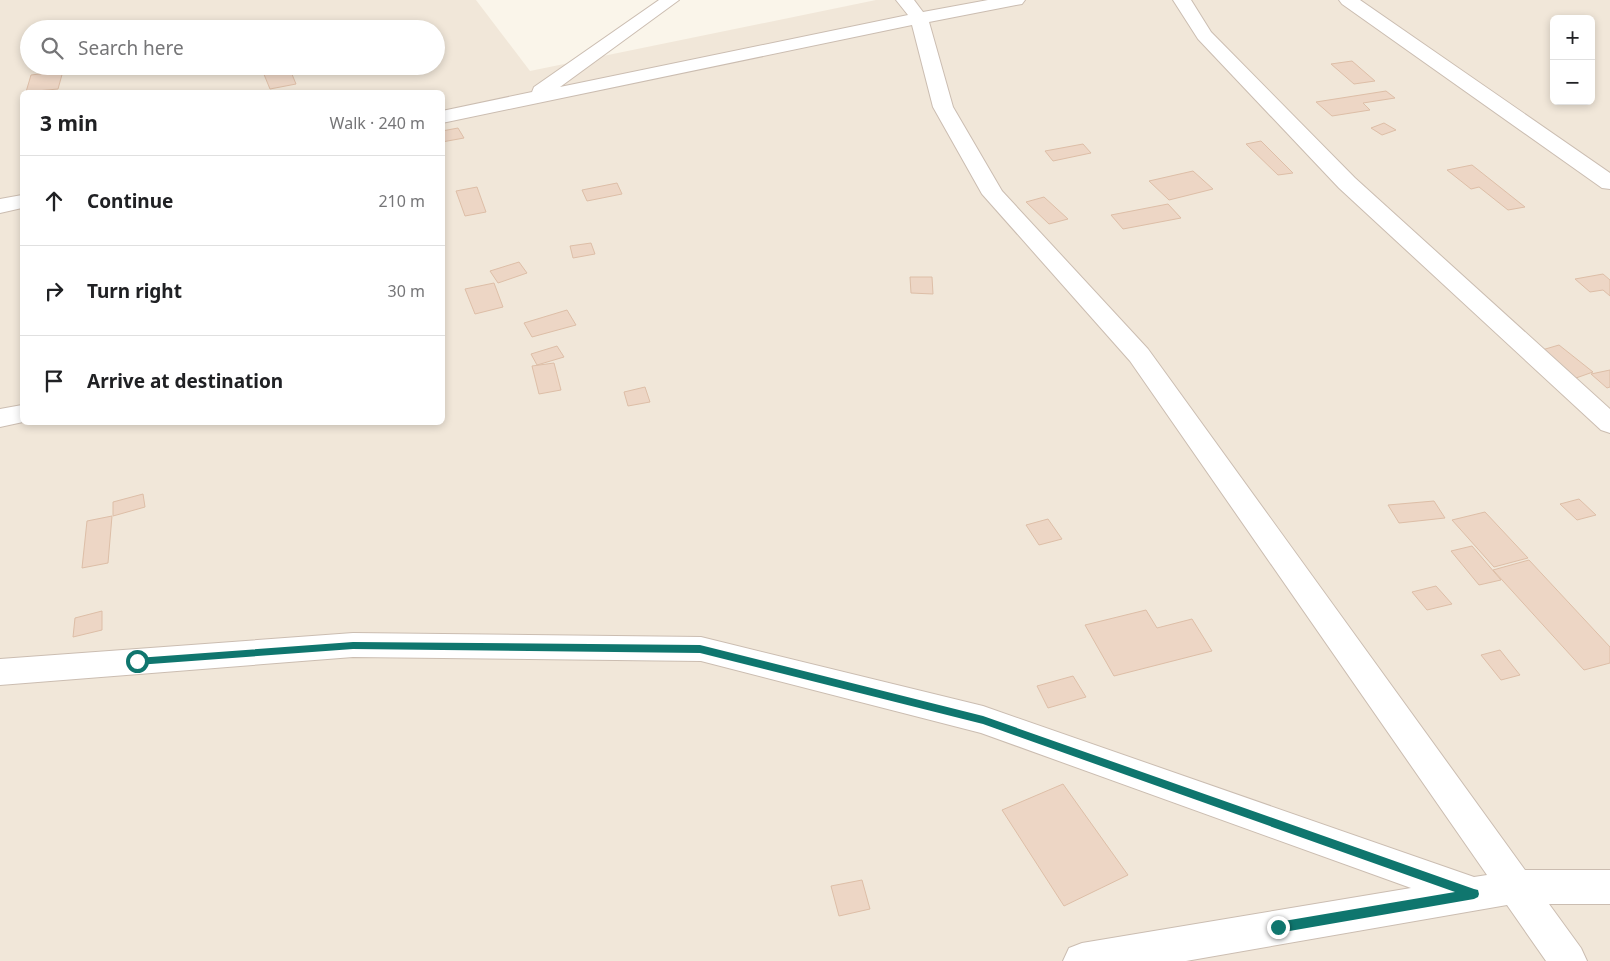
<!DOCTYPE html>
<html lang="en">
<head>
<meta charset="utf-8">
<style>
	body { margin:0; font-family:"Noto Sans",sans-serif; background:#f2f2f2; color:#202124 }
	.controls { position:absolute; right:15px; top:15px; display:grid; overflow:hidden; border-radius:8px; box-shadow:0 2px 8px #0003 }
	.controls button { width:45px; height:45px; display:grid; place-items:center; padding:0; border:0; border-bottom:1px solid #e0e0e0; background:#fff; color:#202124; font:25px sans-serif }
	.stop { position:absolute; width:15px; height:15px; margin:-11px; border:4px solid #0f766e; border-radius:50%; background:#fff }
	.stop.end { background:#0f766e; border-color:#fff; box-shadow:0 1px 5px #0008 }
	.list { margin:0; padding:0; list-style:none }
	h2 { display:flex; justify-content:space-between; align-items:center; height:65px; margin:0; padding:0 20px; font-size:21px }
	h2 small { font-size:16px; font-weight:400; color:#757577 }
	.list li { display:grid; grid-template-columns:32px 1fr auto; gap:15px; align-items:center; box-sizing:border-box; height:90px; padding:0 20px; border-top:1px solid #e0e0e0 }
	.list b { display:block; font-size:19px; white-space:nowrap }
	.list em { font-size:16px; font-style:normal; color:#757577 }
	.icon { flex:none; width:28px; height:28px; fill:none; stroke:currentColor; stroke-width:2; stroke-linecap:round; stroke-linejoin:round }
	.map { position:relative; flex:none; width:1610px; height:961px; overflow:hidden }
	.search { position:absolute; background:#fff; box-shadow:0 2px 8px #0003; left:20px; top:20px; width:425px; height:55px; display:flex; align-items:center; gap:12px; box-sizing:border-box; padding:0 18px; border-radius:28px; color:#757577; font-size:19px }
	.panel { position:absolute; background:#fff; box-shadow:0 2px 8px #0003; left:20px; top:90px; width:425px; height:335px; border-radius:8px }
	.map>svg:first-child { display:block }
	.residential { fill:#f1e7d9; fill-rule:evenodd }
	.building { fill:#edd6c5; stroke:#ddbea7 }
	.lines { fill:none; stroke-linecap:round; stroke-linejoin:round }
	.street-casing { stroke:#cbbdb1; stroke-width:2 }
	.street { fill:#fff; fill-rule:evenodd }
	.route { fill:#0f766e }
</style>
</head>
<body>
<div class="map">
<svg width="1610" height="961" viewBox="0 0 1610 961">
	<rect width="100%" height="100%" fill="#faf5ea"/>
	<!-- residential -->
	<path class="residential" d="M0 0H476L530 71 876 0H1610V961H0ZM1554 19H1591V101H1554ZM29 29H436V66H29ZM22 92H442V422H22Z"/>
	<!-- building -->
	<path class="building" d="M1352 61 1375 81 1354 84 1331 64Z
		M289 67 296 84 270 89 263 72Z
		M63 71 58 89 26 92 31 75Z
		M1386 91 1395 98 1363 103 1370 110 1332 116 1316 102Z
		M1384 123 1396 130 1382 135 1371 128Z
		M458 128 464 138 442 142V131Z
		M1261 141 1293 173 1278 175 1246 144Z
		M1083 144 1091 153 1053 161 1045 151Z
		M1472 165 1525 207 1508 210 1479 187 1471 189 1447 170Z
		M1193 171 1213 189 1169 200 1149 181Z
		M617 183 622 194 587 201 582 190Z
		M477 187 486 212 465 216 456 191Z
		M1044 197 1068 219 1049 224 1026 202Z
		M1168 204 1181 218 1123 229 1111 215Z
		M591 243 595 254 573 258 570 246Z
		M519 262 527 273 498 283 490 271Z
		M1603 274 1610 280V296L1603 290 1590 292 1575 279Z
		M910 277H932L933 294 911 293Z
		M494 283 503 307 475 314 465 289Z
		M567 310 576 325 532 337 524 323Z
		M1559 345 1593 372 1576 378 1542 350Z
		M557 346 564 357 537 365 531 354Z
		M554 363 561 390 539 394 532 366Z
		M1610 370V387L1607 388 1591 374Z
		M645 387 650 402 628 406 624 392Z
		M143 494 145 507 113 516V502Z
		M1579 499 1596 515 1577 520 1560 504Z
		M1434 501 1445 518 1399 523 1388 505Z
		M1485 512 1528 558 1494 567 1452 520Z
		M112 516 108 563 82 568 87 521Z
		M1048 519 1062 539 1039 545 1026 525Z
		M1472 546 1501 580 1479 585 1451 551Z
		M1529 560 1610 647V663L1584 670 1493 570Z
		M1436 586 1452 604 1427 610 1412 592Z
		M1146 610 1157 628 1192 619 1212 651 1114 676 1085 625Z
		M102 611V630L73 637 75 618Z
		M1500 650 1520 675 1501 680 1481 655Z
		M1073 676 1086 697 1048 708 1037 686Z
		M1063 784 1128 875 1064 906 1002 810Z
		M862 880 870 909 839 916 831 886Z"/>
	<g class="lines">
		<!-- street casing -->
		<g class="street-casing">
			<path id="street" d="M659 0H679L560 87 908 15 896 0H914L923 12 988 0H1025L1022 4 1016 5 929 22 953 107 1002 191 1148 349 1525 870H1610V904H1549L1581 948 1587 961H1546L1507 905 1186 961H1063L1069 948 1082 943 1411 888 981 733 701 661 353 657 0 685V659L353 633 701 637 983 706 1474 877 1487 875 1130 361 982 194 933 107 912 25 442 123V111L532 92 534 87Z
				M1173 0H1191L1211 32 1355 178 1610 409V433L1601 430 1339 188 1198 39Z
				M1339 0H1360L1610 173V189L1602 188 1342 4Z
				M22 195V208L0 213V199Z
				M22 405 23 422 0 427V409Z"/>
		</g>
		<!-- street -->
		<use href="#street" class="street"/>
	</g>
	<!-- route -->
	<path class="route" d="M353 642 700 645 983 716 1474 889 1478 890 1479 894 1478 897 1474 899 1278 933 1274 931 1272 927 1274 924 1278 922 1455 892 983 724 700 653 353 649 137 665 133 661 137 658Z"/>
</svg>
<div class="controls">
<button>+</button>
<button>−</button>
</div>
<div class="stop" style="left:137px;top:661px"></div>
<div class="stop end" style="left:1278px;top:927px"></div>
<div class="search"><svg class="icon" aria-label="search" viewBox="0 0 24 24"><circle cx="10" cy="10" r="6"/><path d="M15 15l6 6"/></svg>Search here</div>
<section class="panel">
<h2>3 min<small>Walk · 240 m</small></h2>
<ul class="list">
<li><svg class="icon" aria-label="ahead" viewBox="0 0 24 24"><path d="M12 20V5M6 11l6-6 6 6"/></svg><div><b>Continue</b></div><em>210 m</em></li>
<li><svg class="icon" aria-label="right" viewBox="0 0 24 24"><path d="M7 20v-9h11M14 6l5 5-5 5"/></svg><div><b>Turn right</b></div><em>30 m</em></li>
<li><svg class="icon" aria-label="arrive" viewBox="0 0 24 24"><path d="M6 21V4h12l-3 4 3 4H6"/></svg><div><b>Arrive at destination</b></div></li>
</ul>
</section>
</div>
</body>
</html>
